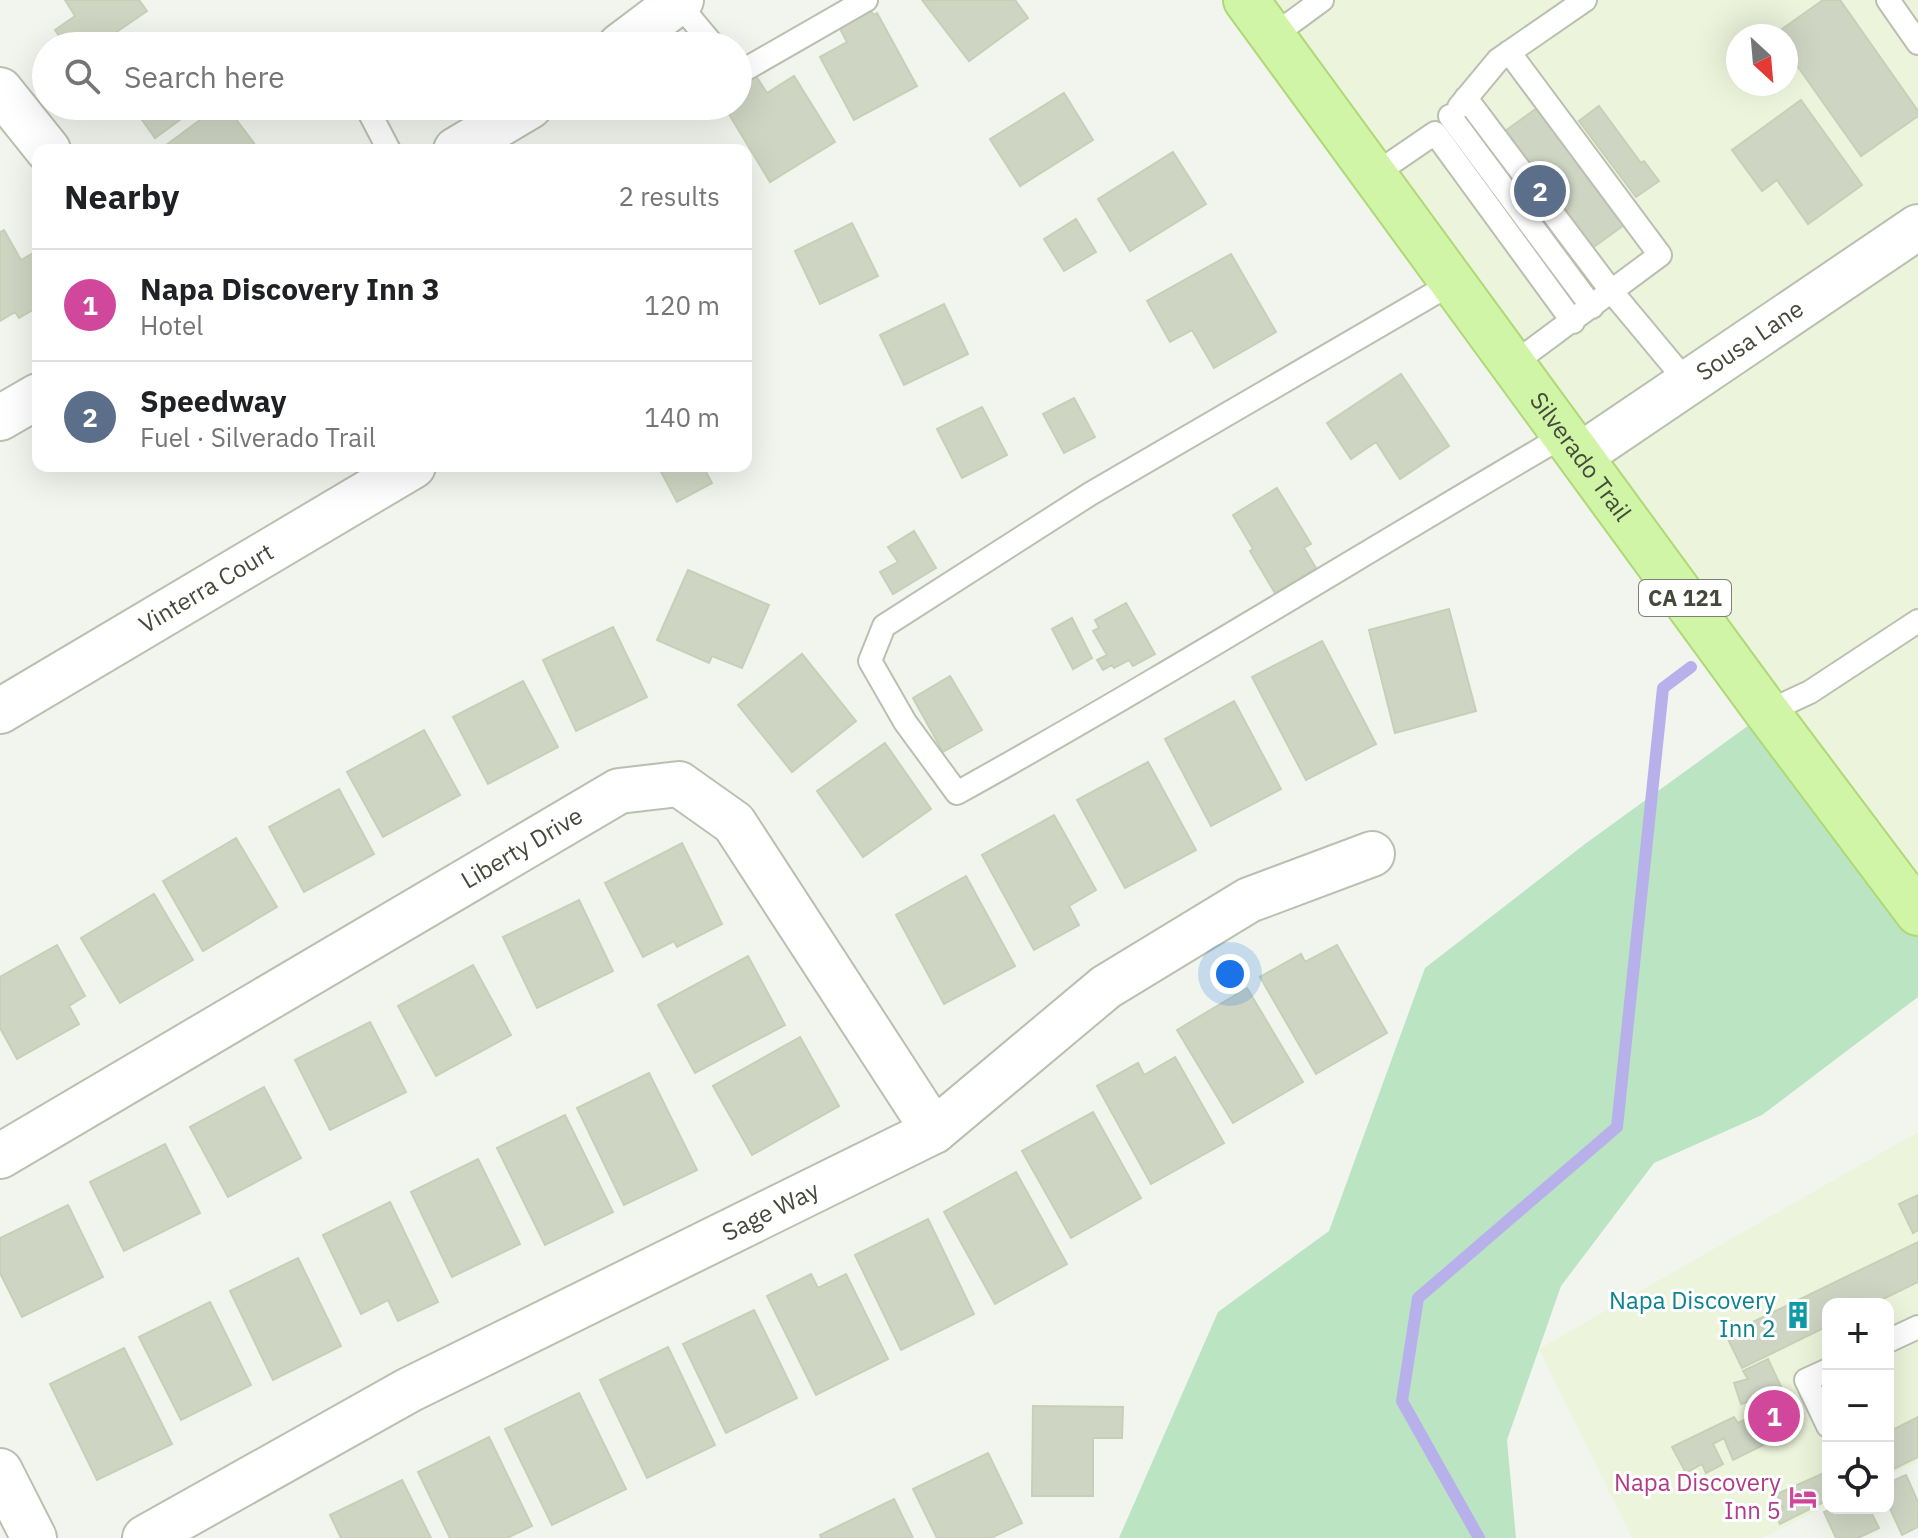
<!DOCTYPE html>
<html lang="en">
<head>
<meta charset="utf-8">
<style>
	body { margin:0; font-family:"IBM Plex Sans",sans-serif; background:#f2f2f2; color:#202124 }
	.controls { position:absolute; right:24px; bottom:24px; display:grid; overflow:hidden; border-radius:16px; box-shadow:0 8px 32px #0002 }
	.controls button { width:72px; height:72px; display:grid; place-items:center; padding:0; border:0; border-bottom:2px solid #e0e0e0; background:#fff; color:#202124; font:40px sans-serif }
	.compass { position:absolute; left:1726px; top:24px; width:72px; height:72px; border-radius:50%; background:#fff; box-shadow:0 8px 32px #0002; rotate:154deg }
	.you { position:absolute; left:1230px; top:974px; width:28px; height:28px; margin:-20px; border:6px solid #fff; border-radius:50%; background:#1a73e8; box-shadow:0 0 0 12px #1a73e833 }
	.badge { display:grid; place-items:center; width:52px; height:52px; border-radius:50%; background:#79702b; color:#fff; font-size:26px; font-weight:700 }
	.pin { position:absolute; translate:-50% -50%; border:4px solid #fff; box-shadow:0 2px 8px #0006 }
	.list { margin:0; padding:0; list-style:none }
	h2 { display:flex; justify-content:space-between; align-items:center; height:104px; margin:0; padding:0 32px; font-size:34px }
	h2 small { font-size:26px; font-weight:400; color:#757577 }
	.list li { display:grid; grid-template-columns:52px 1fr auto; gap:24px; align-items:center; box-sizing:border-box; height:112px; padding:0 32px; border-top:2px solid #e0e0e0 }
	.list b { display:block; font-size:30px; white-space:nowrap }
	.list p { margin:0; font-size:26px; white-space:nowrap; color:#757577 }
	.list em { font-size:26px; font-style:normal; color:#757577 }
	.icon { flex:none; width:44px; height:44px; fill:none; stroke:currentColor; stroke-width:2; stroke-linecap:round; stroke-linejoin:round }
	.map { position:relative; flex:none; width:1918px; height:1538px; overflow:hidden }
	.search { position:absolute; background:#fff; box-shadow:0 8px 32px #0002; left:32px; top:32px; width:720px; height:88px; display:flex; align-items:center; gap:20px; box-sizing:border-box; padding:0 28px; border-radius:44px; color:#757577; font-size:30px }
	.panel { position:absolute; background:#fff; box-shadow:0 8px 32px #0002; left:32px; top:144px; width:720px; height:328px; border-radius:16px }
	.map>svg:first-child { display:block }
	.commercial { fill:#ecf4db; fill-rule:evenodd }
	.green { fill:#bae4c2 }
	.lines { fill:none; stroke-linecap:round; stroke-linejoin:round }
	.stream { stroke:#b8b0ea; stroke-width:12 }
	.building { fill:#cfd5c3; stroke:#c7d0b7; stroke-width:2 }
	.service-casing { stroke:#bac0b0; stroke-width:26 }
	.minor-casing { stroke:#bac0b0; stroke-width:48 }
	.primary-casing { stroke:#aed976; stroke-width:48 }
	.service { stroke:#fff; stroke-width:22 }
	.minor { stroke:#fff; stroke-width:44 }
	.primary { stroke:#d1f5a6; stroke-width:44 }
	.labels { text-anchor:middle; stroke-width:6; stroke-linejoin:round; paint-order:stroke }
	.shield { fill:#fff; stroke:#7c8076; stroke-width:2 }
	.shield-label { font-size:22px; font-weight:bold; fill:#44493b }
	.street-label { font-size:24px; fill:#44493b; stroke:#fff }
	.culture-label { font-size:24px; fill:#0d838f; stroke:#fff; text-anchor:end }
	.hotel-label { font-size:24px; fill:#b23c85; stroke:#fff; text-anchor:end }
</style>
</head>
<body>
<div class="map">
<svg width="1918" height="1538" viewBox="0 0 1918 1538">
	<rect width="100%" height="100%" fill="#f1f5ed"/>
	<!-- commercial -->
	<path class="commercial" d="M1246 0H1918V913ZM1738 36H1786V84H1738Z
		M1918 1132V1461L1888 1476V1304H1828V1505L1762 1538H1632L1539 1349Z"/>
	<!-- green -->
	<path class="green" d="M1767 712 1918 913V997L1762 1115 1654 1163 1561 1286 1507 1440 1516 1538H1119L1218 1312 1329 1231 1425 968 1585 844Z"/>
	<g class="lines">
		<!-- stream -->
		<path class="stream" d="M1479 1538 1402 1401 1418 1298 1617 1127 1663 688 1691 667"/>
	</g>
	<!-- building -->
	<path class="building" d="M65 0H139L147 11 96 46H66L55 30 75 16Z
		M922 0H1015L1028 18 969 61Z
		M1823 0H1840L1918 111V116L1861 156 1786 50V36L1775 34Z
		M869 8 874 15 877 13 917 86 854 120 820 57 847 42 838 25Z
		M756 76 767 93 794 76 835 142 770 182 724 106H738V87Z
		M1064 93 1093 140 1020 186 990 139Z
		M1801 100 1862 185 1808 224 1777 180 1762 191 1732 150Z
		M123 106H199L155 138 135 110 129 114Z
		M219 106H226L259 150H164L162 148Z
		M1599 106 1641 163 1644 161 1659 181 1636 197 1579 121Z
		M1537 108 1624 225 1588 251 1501 134Z
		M1173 152 1206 204 1130 251 1098 199Z
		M1076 219 1096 252 1064 271 1044 239Z
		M852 223 878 276 820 304 795 251Z
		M4 230 21 260 37 251 38 252V307L19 318 15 312 0 321V232Z
		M1231 254 1276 332 1214 368 1192 330 1170 342 1147 301Z
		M944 304 968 354 904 385 880 335Z
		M1401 374 1449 446 1400 479 1376 442 1351 459 1327 423Z
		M1074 398 1095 437 1064 453 1043 414Z
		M982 407 1007 455 962 478 937 429Z
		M658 466H703L712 483 677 502Z
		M1277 488 1311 544 1304 548 1316 568 1275 593 1250 551 1253 549 1233 515Z
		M914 531 936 568 893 594 880 572 898 562 888 547Z
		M688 570 769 605 742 668 712 656 709 663 657 640Z
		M1126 603 1155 654 1133 666 1129 660 1114 668 1112 665 1103 670 1097 660 1107 655 1093 631 1099 628 1095 620Z
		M1449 609 1476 711 1395 733 1369 630Z
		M1072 618 1092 658 1073 669 1052 629Z
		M613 627 647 697 576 731 543 660Z
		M1322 641 1376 744 1306 780 1252 677Z
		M802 654 856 721 792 772 738 705Z
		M950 676 982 730 943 752 913 698Z
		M523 681 558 747 488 784 453 717Z
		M1234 701 1281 789 1211 826 1165 739Z
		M424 730 460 795 383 837 347 772Z
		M885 743 931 809 863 857 817 791Z
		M1148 762 1196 850 1125 888 1077 800Z
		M339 789 374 854 304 892 269 827Z
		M1054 815 1096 890 1069 906 1079 925 1034 950 982 855Z
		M236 838 277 907 203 951 163 881Z
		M682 843 722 924 677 947 674 941 643 957 605 883Z
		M966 876 1015 966 944 1004 896 915Z
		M154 894 193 960 120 1003 81 938Z
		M579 900 613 971 537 1008 503 937Z
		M57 945 85 996 69 1006 79 1024 17 1059 0 1028V977Z
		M1337 945 1387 1033 1316 1074 1260 977 1301 954 1305 962Z
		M748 956 785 1025 695 1073 658 1005Z
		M473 965 511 1035 436 1076 398 1006Z
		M1247 988 1303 1082 1233 1123 1177 1030Z
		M370 1022 406 1092 330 1130 295 1060Z
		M800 1037 839 1106 752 1155 713 1086Z
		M1175 1057 1224 1143 1151 1184 1097 1086 1138 1063 1144 1075Z
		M649 1073 697 1170 624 1205 577 1108Z
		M264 1087 301 1158 228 1197 190 1127Z
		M1093 1112 1141 1198 1071 1238 1022 1151Z
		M565 1115 613 1212 545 1245 497 1148Z
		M165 1144 200 1213 124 1251 90 1182Z
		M478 1159 520 1244 452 1277 411 1192Z
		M1016 1172 1067 1264 995 1304 944 1212Z
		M1918 1195V1230L1913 1233 1899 1204Z
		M390 1202 438 1302 398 1321 388 1300 361 1314 323 1235Z
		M68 1205 103 1277 22 1317 0 1273V1238Z
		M928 1219 974 1314 901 1350 855 1255Z
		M1918 1242V1282L1873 1304H1828V1326L1742 1368 1726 1335Z
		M298 1258 341 1346 273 1380 230 1291Z
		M811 1274 818 1288 846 1274 888 1359 816 1395 767 1296Z
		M210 1302 251 1385 181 1420 139 1337Z
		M754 1310 797 1398 726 1433 683 1344Z
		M668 1347 715 1445 647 1478 600 1380Z
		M124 1348 172 1444 97 1480 50 1384Z
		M1768 1359 1800 1427 1733 1460 1724 1438 1713 1444 1723 1464 1706 1473 1702 1464 1686 1473 1672 1447 1734 1417 1738 1423 1755 1415 1751 1401 1741 1404 1734 1383 1748 1379 1743 1371Z
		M579 1393 626 1489 552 1525 505 1429Z
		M1033 1406 1123 1407 1122 1438H1093V1496H1032Z
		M1918 1417V1457L1888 1472V1432Z
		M489 1437 532 1526 507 1538H450L418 1472Z
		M988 1453 1022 1523 991 1538H937L913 1489Z
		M1826 1472 1828 1500 1780 1524 1774 1513 1783 1508 1777 1494Z
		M1906 1475 1918 1502V1527L1902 1535 1888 1504V1483Z
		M402 1480 431 1538H341L330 1515Z
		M894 1499 913 1538H821L820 1535Z
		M1833 1508H1869L1879 1528 1858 1538H1836L1824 1512Z"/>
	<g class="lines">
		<!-- service casing -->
		<g class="service-casing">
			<path id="service" d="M1888 0 1918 43
				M678 3 714 46
				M1273 36 1322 0
				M1509 52 1660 255 1513 364
				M738 67 744 70 866 0
				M1466 98 1612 292 1687 382
				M366 106 389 150
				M1459 107 1498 60 1585 0
				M1450 116 1592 307
				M1375 174 1435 133 1573 322
				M1454 282 1090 494 884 626 870 661 905 722 957 793C1162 679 1362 554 1565 435
				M1767 712 1810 692 1918 621
				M1888 1341 1918 1327
				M1828 1370 1806 1380 1828 1426"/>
		</g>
		<!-- minor casing -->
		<g class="minor-casing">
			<g id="minor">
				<path d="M620 46 681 0"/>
				<path d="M0 90 48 150"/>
				<path d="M456 150 530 106"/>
				<path d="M0 418 38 396"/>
				<path id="s1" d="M1581 455 1918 227"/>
				<path id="s2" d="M0 711 413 466"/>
				<path id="s3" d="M0 1156 619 791 679 784 734 823 934 1131"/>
				<path d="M0 1471 34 1538"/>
				<path id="s4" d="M145 1538 409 1390 934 1131 1106 987 1249 900 1372 854"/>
			</g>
		</g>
		<!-- primary casing -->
		<g class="primary-casing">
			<g id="primary">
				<path id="s5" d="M1246 0 1767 712 1918 913"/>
			</g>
		</g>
		<!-- service -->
		<use href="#service" class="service"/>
		<!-- minor -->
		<use href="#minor" class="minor"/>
		<!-- primary -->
		<use href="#primary" class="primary"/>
	</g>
	<!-- icons -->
	<defs>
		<g id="building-bare" transform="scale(2.16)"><path d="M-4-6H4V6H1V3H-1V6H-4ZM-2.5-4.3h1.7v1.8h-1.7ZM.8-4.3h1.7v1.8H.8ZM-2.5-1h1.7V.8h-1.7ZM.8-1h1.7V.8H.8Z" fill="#0f9aa8" stroke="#fff" stroke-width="2.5" paint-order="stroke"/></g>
		<g id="hotel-bare" transform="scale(2.16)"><path d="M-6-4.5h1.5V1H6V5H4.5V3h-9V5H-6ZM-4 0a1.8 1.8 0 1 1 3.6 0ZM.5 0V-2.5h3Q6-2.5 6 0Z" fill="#d1479c" stroke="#fff" stroke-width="2.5" paint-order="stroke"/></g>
	</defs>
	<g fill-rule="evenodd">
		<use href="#building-bare" x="1798" y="1315"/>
		<use href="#hotel-bare" x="1803" y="1497"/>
	</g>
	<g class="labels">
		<!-- shield labels -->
		<rect class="shield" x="1639" y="580" width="92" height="36" rx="6"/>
		<g class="shield-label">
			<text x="1685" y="606">CA 121</text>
		</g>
		<!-- street labels -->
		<g class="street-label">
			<text dy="8" stroke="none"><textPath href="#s1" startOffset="204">Sousa Lane</textPath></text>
			<text dy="8" stroke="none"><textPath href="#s5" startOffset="566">Silverado Trail</textPath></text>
			<text dy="8" stroke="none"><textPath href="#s2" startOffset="240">Vinterra Court</textPath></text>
			<text dy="8" stroke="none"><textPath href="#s3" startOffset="606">Liberty Drive</textPath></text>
			<text dy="8" stroke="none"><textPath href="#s4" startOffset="706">Sage Way</textPath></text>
		</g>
		<!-- culture labels -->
		<g class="culture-label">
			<text x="1776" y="1309">Napa Discovery<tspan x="1776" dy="28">Inn 2</tspan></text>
		</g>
		<!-- hotel labels -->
		<g class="hotel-label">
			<text x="1781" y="1491">Napa Discovery<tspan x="1781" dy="28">Inn 5</tspan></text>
		</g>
	</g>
</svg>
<div class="controls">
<button>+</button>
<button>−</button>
<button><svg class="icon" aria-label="locate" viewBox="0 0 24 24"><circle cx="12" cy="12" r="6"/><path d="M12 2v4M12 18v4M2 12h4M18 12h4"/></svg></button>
</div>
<svg class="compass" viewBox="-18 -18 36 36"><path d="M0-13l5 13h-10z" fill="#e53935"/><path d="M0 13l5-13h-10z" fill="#757577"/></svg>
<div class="you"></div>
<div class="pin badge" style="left:1774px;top:1416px;background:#d1479c">1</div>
<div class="pin badge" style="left:1540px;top:191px;background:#5c6f8a">2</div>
<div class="search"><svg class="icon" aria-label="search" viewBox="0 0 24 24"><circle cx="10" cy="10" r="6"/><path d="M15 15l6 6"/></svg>Search here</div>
<section class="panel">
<h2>Nearby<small>2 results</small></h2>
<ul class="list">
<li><span class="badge" style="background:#d1479c">1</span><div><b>Napa Discovery Inn 3</b><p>Hotel</p></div><em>120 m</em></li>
<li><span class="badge" style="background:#5c6f8a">2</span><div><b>Speedway</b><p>Fuel · Silverado Trail</p></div><em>140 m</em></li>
</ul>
</section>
</div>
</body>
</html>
